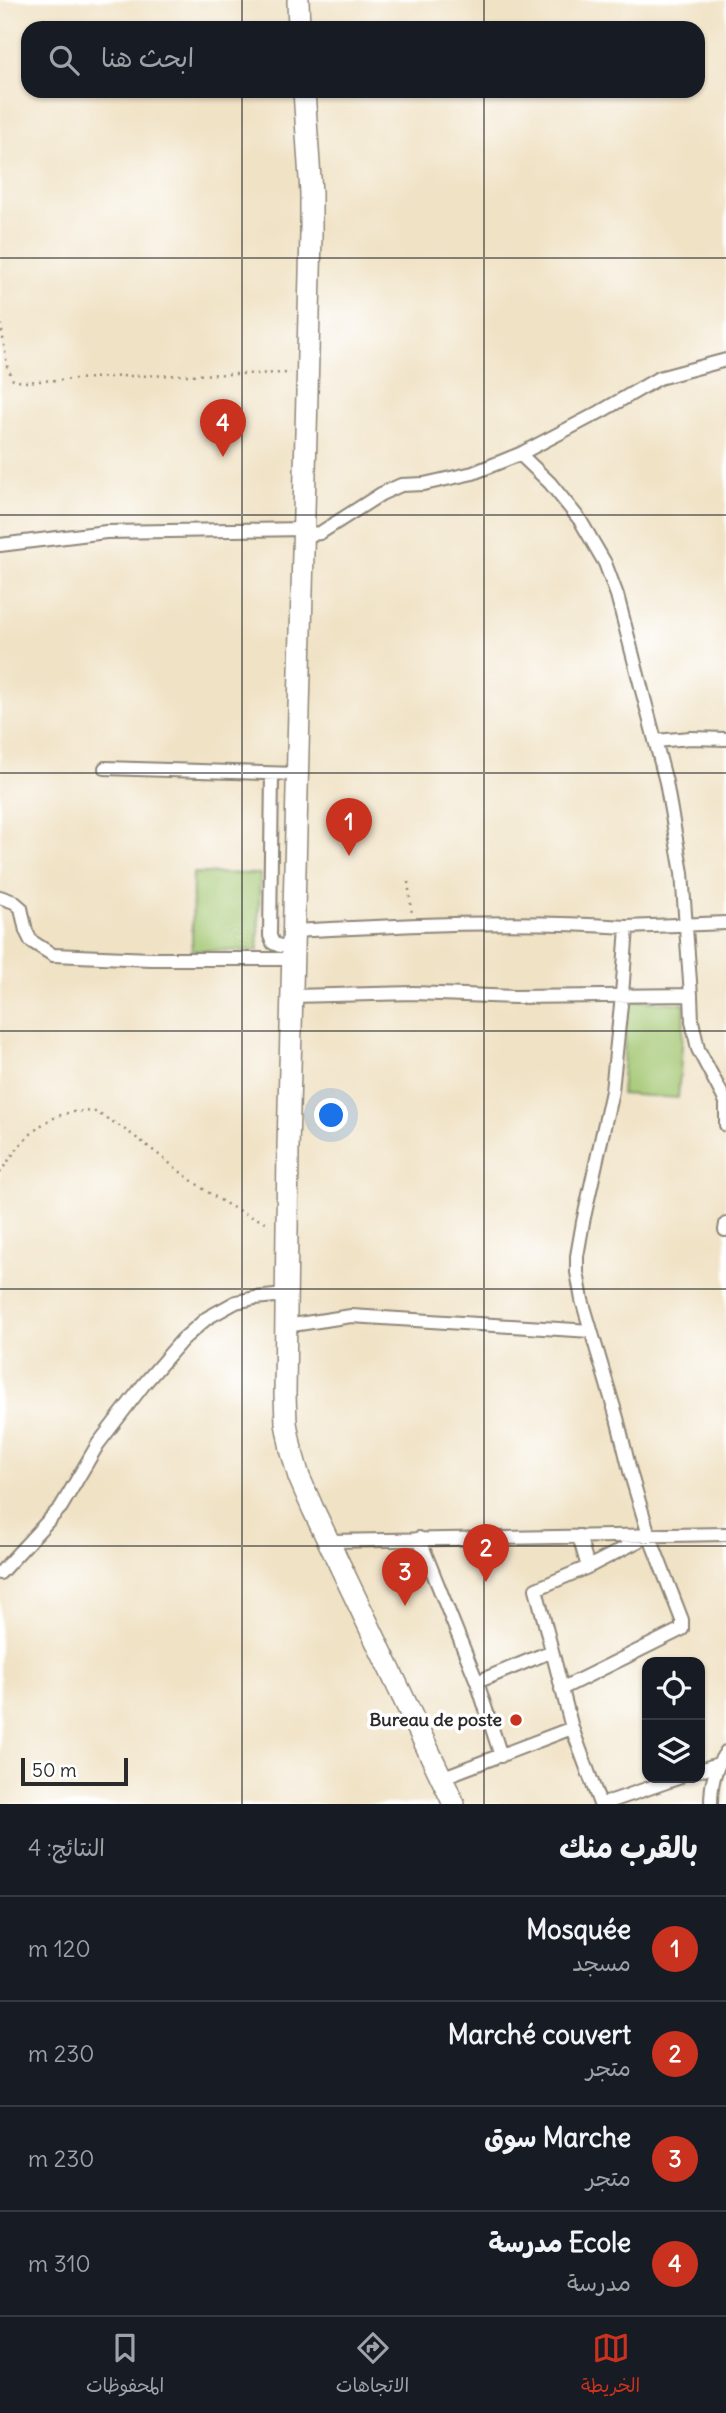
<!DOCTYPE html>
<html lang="ar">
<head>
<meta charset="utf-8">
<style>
	body { margin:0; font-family:Delius,"Playpen Sans Arabic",sans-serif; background:#242831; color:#f1f3f6; direction:rtl }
	.controls { position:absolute; right:21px; bottom:21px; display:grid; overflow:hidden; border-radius:14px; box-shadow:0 2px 5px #0004 }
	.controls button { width:63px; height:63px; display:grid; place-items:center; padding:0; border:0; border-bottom:2px solid #363941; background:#171b24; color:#f1f3f6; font:35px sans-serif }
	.scale { position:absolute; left:21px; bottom:18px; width:107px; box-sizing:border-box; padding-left:7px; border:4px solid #2b2b2b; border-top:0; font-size:19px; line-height:24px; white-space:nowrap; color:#2b2b2b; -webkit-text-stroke:5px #fff; paint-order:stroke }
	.you { position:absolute; left:332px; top:1116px; width:24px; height:24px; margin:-18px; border:5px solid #fff; border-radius:50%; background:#1a73e8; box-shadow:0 0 0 10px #1a73e833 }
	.badge { display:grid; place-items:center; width:46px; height:46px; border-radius:50%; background:#c8321e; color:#fff; font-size:23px; font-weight:700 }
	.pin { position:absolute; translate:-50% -58px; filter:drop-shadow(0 2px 4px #0008) }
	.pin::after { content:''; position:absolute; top:37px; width:24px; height:21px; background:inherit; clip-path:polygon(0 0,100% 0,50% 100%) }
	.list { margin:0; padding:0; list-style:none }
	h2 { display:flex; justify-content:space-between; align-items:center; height:91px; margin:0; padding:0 28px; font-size:30px }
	h2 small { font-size:23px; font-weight:400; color:#9ea1a6 }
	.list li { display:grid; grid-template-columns:46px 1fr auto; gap:21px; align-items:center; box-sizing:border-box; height:105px; padding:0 28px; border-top:2px solid #363941 }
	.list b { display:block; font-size:26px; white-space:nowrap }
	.list p { margin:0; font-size:23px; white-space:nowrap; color:#9ea1a6 }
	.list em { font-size:23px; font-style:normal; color:#9ea1a6 }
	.icon { flex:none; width:38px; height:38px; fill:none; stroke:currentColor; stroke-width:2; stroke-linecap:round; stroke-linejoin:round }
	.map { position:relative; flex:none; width:726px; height:1804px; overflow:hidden; direction:ltr }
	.search { position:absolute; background:#171b24; box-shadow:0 2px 5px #0004; left:21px; right:21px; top:21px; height:77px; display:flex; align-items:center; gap:18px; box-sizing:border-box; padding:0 24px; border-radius:21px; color:#9ea1a6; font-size:26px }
	.sheet { height:511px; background:#171b24 }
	nav { display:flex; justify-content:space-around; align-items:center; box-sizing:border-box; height:98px; border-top:2px solid #363941; background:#171b24; font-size:19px; color:#9ea1a6 }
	nav a { display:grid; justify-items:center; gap:4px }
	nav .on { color:#c8321e }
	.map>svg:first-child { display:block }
	.green { fill:#a2c670; stroke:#66784e; stroke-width:2 }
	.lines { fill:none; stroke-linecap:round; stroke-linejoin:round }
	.minor-casing { stroke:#8e8678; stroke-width:16 }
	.primary-casing { stroke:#8e8678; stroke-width:24 }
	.path { stroke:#8e8678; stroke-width:2.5; stroke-dasharray:2 5; stroke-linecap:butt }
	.minor { stroke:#fff; stroke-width:12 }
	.primary { stroke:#fff; stroke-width:21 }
	.grid { fill:none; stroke:#2b2b2b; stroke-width:2; stroke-opacity:0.55 }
	.poi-dot { fill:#c8321e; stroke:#fff; stroke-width:2.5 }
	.labels { text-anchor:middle; stroke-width:7; stroke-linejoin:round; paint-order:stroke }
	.poi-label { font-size:18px; font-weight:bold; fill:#2b2b2b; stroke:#fff; text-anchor:end }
</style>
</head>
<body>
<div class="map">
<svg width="726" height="1804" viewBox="0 0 726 1804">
	<rect width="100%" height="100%" fill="#fff"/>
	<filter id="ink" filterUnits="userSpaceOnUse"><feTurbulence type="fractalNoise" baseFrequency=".0143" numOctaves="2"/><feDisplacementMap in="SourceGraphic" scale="14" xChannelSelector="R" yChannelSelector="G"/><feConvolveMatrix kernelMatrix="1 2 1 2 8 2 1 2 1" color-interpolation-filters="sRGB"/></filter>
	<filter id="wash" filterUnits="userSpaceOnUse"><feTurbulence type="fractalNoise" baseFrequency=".00686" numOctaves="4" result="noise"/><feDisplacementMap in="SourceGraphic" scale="28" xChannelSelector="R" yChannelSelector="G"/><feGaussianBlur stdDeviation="1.57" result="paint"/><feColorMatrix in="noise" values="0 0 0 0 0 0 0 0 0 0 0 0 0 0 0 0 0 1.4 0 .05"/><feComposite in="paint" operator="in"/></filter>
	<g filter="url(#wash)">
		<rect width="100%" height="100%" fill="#f0e2c5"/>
		<!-- green -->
		<path class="green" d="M193 873 260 874 258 951 192 950Z
			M628 1000 685 1004 678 1098 621 1094Z"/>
	</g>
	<g filter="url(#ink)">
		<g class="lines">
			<!-- minor casing -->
			<g class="minor-casing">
				<path id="minor" d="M520 454 550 483 580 520 605 563 617 595 666 782 682 873 691 995
					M304 535 320 533 381 494 401 485 424 484 473 473 520 454 600 412 659 378 726 360
					M0 545 106 532 304 529
					M655 741 691 738 726 739
					M105 768 298 774
					M272 774 270 936 273 943 280 946H293
					M0 897 14 902 21 908 26 931 31 941 53 955 151 959H293
					M294 931C405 925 516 919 627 927
					M292 996 414 993 515 997 691 995 692 1021 698 1049 726 1102
					M726 1105V1125
					M725 1230 726 1224
					M286 1326 351 1316 591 1331
					M579 1536 588 1567 536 1589 572 1728 600 1804
					M419 1538 477 1682 501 1756
					M328 1541 726 1534
					M588 1567 646 1537
					M0 1573 61 1507 98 1444 144 1384 182 1340 207 1318 236 1302 255 1298 285 1295
					M477 1682 552 1651
					M561 1689 682 1629V1620L649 1535 631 1475 617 1418 582 1300 577 1272V1256L583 1222 612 1091 622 995 627 927 726 923
					M700 1770 718 1764
					M441 1778 572 1728
					M603 1804 678 1778
					M711 1804C711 1784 714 1769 726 1752"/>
			</g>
			<!-- primary casing -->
			<g class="primary-casing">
				<path id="primary" d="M298 0 299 28
					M304 91 311 193V234L288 1148 285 1394 286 1423 291 1449 299 1477 313 1509 454 1804"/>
			</g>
			<!-- path -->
			<path class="path" d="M0 317 7 366 13 380 23 382 127 376 291 373
				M408 882 412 914
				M0 1173C23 1138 49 1106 95 1112 154 1141 205 1205 270 1223"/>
			<!-- minor -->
			<use href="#minor" class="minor"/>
			<!-- primary -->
			<use href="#primary" class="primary"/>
		</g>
	</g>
	<!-- grid -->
	<path class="grid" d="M242 0V28M484 0V28M242 91V1804M484 91V1804M0 258H726M0 515H726M0 773H726M0 1031H726M0 1289H726M0 1546H726"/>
	<!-- markers -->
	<circle class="poi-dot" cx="516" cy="1720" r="7"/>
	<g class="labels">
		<!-- poi labels -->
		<g class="poi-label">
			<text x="502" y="1726">Bureau de poste</text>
		</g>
	</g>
</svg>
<div class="controls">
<button><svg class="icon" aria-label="locate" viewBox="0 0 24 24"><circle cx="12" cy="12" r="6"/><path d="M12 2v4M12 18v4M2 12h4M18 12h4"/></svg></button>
<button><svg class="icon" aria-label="layers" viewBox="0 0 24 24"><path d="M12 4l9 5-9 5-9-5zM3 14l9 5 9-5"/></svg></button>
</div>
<div class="scale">50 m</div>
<div class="you"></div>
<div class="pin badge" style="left:349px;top:856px">1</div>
<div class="pin badge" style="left:486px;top:1582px">2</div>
<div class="pin badge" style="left:405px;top:1606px">3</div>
<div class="pin badge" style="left:223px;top:457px">4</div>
<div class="search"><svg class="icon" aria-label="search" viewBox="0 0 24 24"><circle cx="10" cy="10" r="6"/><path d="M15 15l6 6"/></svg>ابحث هنا</div>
</div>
<section class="sheet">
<h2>بالقرب منك<small>النتائج: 4</small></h2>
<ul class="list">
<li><span class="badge">1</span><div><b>Mosquée</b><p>مسجد</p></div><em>120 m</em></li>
<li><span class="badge">2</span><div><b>Marché couvert</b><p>متجر</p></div><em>230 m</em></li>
<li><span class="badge">3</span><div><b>Marche سوق</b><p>متجر</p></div><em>230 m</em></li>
<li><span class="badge">4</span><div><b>Ecole مدرسة</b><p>مدرسة</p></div><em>310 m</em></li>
</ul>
</section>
<nav>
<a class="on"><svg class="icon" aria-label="map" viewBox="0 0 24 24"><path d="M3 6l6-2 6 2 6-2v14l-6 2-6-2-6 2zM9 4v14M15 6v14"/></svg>الخريطة</a>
<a><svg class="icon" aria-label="directions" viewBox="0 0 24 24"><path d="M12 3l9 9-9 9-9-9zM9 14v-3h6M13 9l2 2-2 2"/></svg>الاتجاهات</a>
<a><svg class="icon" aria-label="saved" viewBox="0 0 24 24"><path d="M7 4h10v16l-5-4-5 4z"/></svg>المحفوظات</a>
</nav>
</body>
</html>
